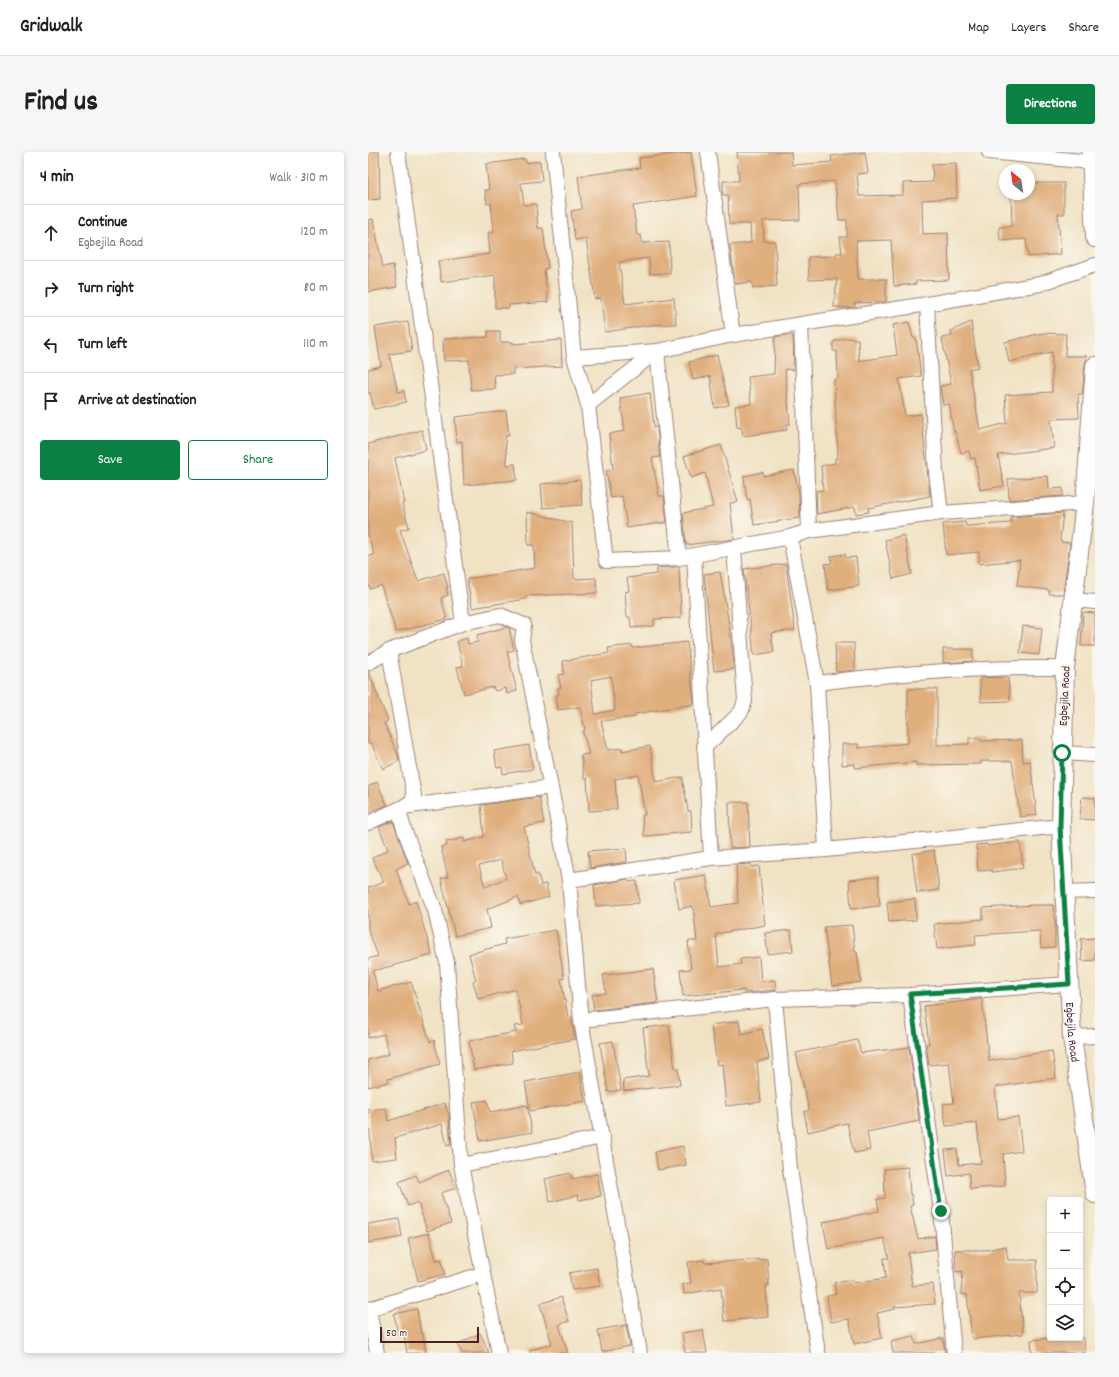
<!DOCTYPE html>
<html lang="en">
<head>
<meta charset="utf-8">
<style>
	body { margin:0; font-family:Dekko,sans-serif; background:#f6f6f6; color:#202124 }
	.controls { position:absolute; right:12px; bottom:12px; display:grid; overflow:hidden; border-radius:4px; box-shadow:0 2px 6px #0003 }
	.controls button { width:36px; height:36px; display:grid; place-items:center; padding:0; border:0; border-bottom:1px solid #e0e0e0; background:#fff; color:#202124; font:20px sans-serif }
	.compass { position:absolute; left:631px; top:12px; width:36px; height:36px; border-radius:50%; background:#fff; box-shadow:0 2px 6px #0003; rotate:331deg }
	.scale { position:absolute; left:12px; bottom:10px; width:99px; box-sizing:border-box; padding-left:4px; border:2px solid #4a1f2b; border-top:0; font-size:11px; line-height:14px; white-space:nowrap; color:#4a1f2b; -webkit-text-stroke:3px #fbf7ec; paint-order:stroke }
	.stop { position:absolute; width:12px; height:12px; margin:-9px; border:3px solid #0b8043; border-radius:50%; background:#fff }
	.stop.end { background:#0b8043; border-color:#fff; box-shadow:0 1px 4px #0008 }
	.list { margin:0; padding:0; list-style:none }
	h2 { display:flex; justify-content:space-between; align-items:center; height:52px; margin:0; padding:0 16px; font-size:17px }
	h2 small { font-size:13px; font-weight:400; color:#757577 }
	.list li { display:grid; grid-template-columns:26px 1fr auto; gap:12px; align-items:center; box-sizing:border-box; height:56px; padding:0 16px; border-top:1px solid #e0e0e0 }
	.list b { display:block; font-size:15px; white-space:nowrap }
	.list p { margin:0; font-size:13px; white-space:nowrap; color:#757577 }
	.list em { font-size:13px; font-style:normal; color:#757577 }
	.actions { display:flex; gap:8px; padding:12px 16px }
	.actions a { flex:1; padding:9px 0; border:1px solid #0b8043; border-radius:4px; text-align:center; font-size:14px; color:#0b8043 }
	.actions .main { background:#0b8043; color:#fff }
	.icon { flex:none; width:22px; height:22px; fill:none; stroke:currentColor; stroke-width:2; stroke-linecap:round; stroke-linejoin:round }
	.map { position:relative; flex:none; width:727px; height:1201px; overflow:hidden; border-radius:4px }
	header { display:flex; align-items:center; gap:24px; box-sizing:border-box; height:56px; padding:0 20px; background:#fff; border-bottom:1px solid #e0e0e0 }
	header strong { font-size:19px }
	nav { display:flex; gap:22px; margin-inline-start:auto; font-size:14px }
	.intro { display:flex; align-items:center; justify-content:space-between; box-sizing:border-box; height:96px; padding:0 24px }
	h1 { margin:0; font-size:28px }
	.button { padding:10px 18px; border-radius:4px; background:#0b8043; color:#fff; font-size:14px; font-weight:700 }
	main { display:flex; gap:24px; padding:0 24px }
	aside { flex:1; background:#fff; border-radius:4px; box-shadow:0 2px 6px #0003 }
	.map>svg:first-child { display:block }
	.building { fill:#e0af7e; fill-rule:evenodd }
	.lines { fill:none; stroke-linecap:round; stroke-linejoin:round }
	.minor-casing { stroke:#9d8077; stroke-width:16 }
	.tertiary-casing { stroke:#9d8077; stroke-width:20 }
	.minor { stroke:#fff; stroke-width:14 }
	.tertiary { stroke:#fff; stroke-width:18 }
	.route { stroke:#0b8043; stroke-width:5 }
	.labels { text-anchor:middle; stroke-width:4; stroke-linejoin:round; paint-order:stroke }
	.street-label { font-size:12px; fill:#4a1f2b; stroke:#fbf7ec }
</style>
</head>
<body>
<header>
<strong>Gridwalk</strong>
<nav><a>Map</a><a>Layers</a><a>Share</a></nav>
</header>
<div class="intro"><h1>Find us</h1><a class="button">Directions</a></div>
<main>
<aside>
<h2>4 min<small>Walk · 310 m</small></h2>
<ul class="list">
<li><svg class="icon" aria-label="ahead" viewBox="0 0 24 24"><path d="M12 20V5M6 11l6-6 6 6"/></svg><div><b>Continue</b><p>Egbejila Road</p></div><em>120 m</em></li>
<li><svg class="icon" aria-label="right" viewBox="0 0 24 24"><path d="M7 20v-9h11M14 6l5 5-5 5"/></svg><div><b>Turn right</b></div><em>80 m</em></li>
<li><svg class="icon" aria-label="left" viewBox="0 0 24 24"><path d="M17 20v-9H6M10 6l-5 5 5 5"/></svg><div><b>Turn left</b></div><em>110 m</em></li>
<li><svg class="icon" aria-label="arrive" viewBox="0 0 24 24"><path d="M6 21V4h12l-3 4 3 4H6"/></svg><div><b>Arrive at destination</b></div></li>
</ul>
<div class="actions"><a class="main">Save</a><a>Share</a></div>
</aside>
<div class="map">
<svg width="727" height="1201" viewBox="0 0 727 1201">
	<rect width="100%" height="100%" fill="#fbf7ec"/>
	<filter id="ink" filterUnits="userSpaceOnUse"><feTurbulence type="fractalNoise" baseFrequency=".025" numOctaves="2"/><feDisplacementMap in="SourceGraphic" scale="8" xChannelSelector="R" yChannelSelector="G"/><feConvolveMatrix kernelMatrix="1 2 1 2 8 2 1 2 1" color-interpolation-filters="sRGB"/></filter>
	<filter id="wash" filterUnits="userSpaceOnUse"><feTurbulence type="fractalNoise" baseFrequency=".012" numOctaves="4" result="noise"/><feDisplacementMap in="SourceGraphic" scale="16" xChannelSelector="R" yChannelSelector="G"/><feGaussianBlur stdDeviation="0.9" result="paint"/><feColorMatrix in="noise" values="0 0 0 0 0 0 0 0 0 0 0 0 0 0 0 0 0 1.4 0 .05"/><feComposite in="paint" operator="in"/></filter>
	<g filter="url(#wash)">
		<rect width="100%" height="100%" fill="#f0e2c3"/>
		<g id="blocks">
			<!-- building -->
			<path class="building" d="M0 0H11L12 47 0 48Z
				M323 0 329 44 265 54 269 83H273L274 91 301 90 302 121 282 122 281 106 251 110 257 152 306 146 308 172 283 173 237 180 233 146 227 147 218 86 207 88 203 59 214 57 210 24 272 16 271 6Z
				M369 0H423L424 13 464 10 463 4 497 0 500 21 489 22 491 44 535 43V31L565 30 564 12 588 11 589 46 554 48 555 82 580 81 581 128 548 129V132L526 134 523 88 488 89 490 127H518V150L487 151 486 155 479 156 466 155 469 127 441 128 440 105 468 104V101H474L472 85H479V68H471L467 29 431 32 432 68 395 69 396 89H407L409 134 385 136 384 130 367 132 362 93 383 91 382 72H361L360 43H355V29H371Z
				M157 7 158 11 172 9 174 29 153 31 156 53 168 52 170 76H175L180 116 176 117 180 150 141 153V156H127V123L73 130 70 109 122 102 120 81 126 80 123 51 119 52 117 38H121L118 12Z
				M661 31H696V62H690L693 102 660 105 658 87 632 89 631 75 644 74 643 42H661Z
				M5 67 15 115 25 113 29 135 0 140V68Z
				M40 170 44 199 21 202 30 240 36 239 38 250 6 257 2 241H0V217L13 214 7 175Z
				M541 170 545 186H548L553 224 531 227 537 264 553 262 562 344 500 356 501 360 488 362 487 355 449 362 448 339 455 338 453 314 467 311V306H470L466 228 470 226 469 199H465V190L477 186 490 187 491 209 529 203 525 173Z
				M603 170 610 215 601 217 612 278 639 271 637 243 684 240V200L641 210 637 190 675 181 698 182 697 204H719L717 213 714 242H710L711 266 683 267 686 296 630 303 636 334 612 338 607 306 603 307 601 299 593 301 587 279 586 280 581 252 575 253 572 234 583 232 574 186 584 184 583 179Z
				M120 179H132V190H145V192L193 188 194 214 145 217V222L126 223 127 237 103 238 101 208 76 209 75 187 120 185Z
				M417 183 425 184 426 218 417 217 422 272H418L419 278 375 284 374 276 369 275 367 254 383 252 380 225 406 222 407 185Z
				M349 203 361 253 347 256 342 224 325 228 321 210Z
				M282 241 286 275H289L292 305 284 306 291 344H296L299 370 259 376 254 344 243 346 238 319 245 317 241 282 257 279 252 246Z
				M138 259 141 284H137L139 313 147 312 149 328 96 333 94 289 89 290 87 265Z
				M54 278 58 298 27 306 36 351H34L41 376 32 378 50 429 76 421 80 436H78L80 443 73 446 79 467 28 480 13 433 2 437 0 430V404L6 403 0 382V292Z
				M353 293 370 350 362 351 366 387 318 393 315 361 345 355 337 321 323 326 316 304Z
				M426 318 431 341 432 366 386 373 382 347 379 348 376 324 395 320V324Z
				M680 324 681 337 695 336V344L641 348 640 327Z
				M212 328 214 353 175 356 173 332Z
				M159 360 204 371 206 427 228 426 229 441 158 444V447L104 456 99 427 167 416 166 393H160Z
				M695 361 692 387 693 390 702 391 695 442H681V438L649 434 652 408 611 412V400L578 403 575 372 597 370 598 374 643 371V365Z
				M536 383 544 422 525 427 517 388Z
				M477 402 478 406 488 405 491 434 460 438 457 412 464 411 463 404Z
				M418 412 427 478 403 481 406 500 386 503 376 417Z
				M311 415 313 466 286 467V474L263 476 262 465H259L257 440 261 439 259 426 289 422V416Z
				M352 420 363 485 366 517 346 519 336 422Z
				M715 460 727 461V494H713Z
				M655 474 674 476 671 503 652 501Z
				M139 475 141 476 146 498 139 500 149 539 139 542 138 536 127 539 125 535 96 542 89 515 95 514 89 489 99 486 100 492 110 490 109 483Z
				M319 490 326 552 267 562V565L233 569 240 598 254 596V599L282 594 288 630 314 625 320 659H323L324 680 276 684 274 663H277L270 623 247 627 249 657 221 659 219 626 216 627 213 603 221 602 215 580 217 578 212 555 190 558 188 543H191L190 536H193L190 523 196 522 195 509 241 501 240 496 264 493 265 496ZM243 524 247 558 227 562 223 528Z
				M467 491H486L487 518 468 520Z
				M575 497H605V509L575 511Z
				M0 519 20 569 16 571 30 603 31 609 15 617 3 591 0 592Z
				M640 525 642 549 613 550 612 526Z
				M540 537H569V593L601 592V586H613V589L654 588 655 610 662 609 669 663 652 665 644 609H613V612L548 613V610L487 616V612L474 613V592H490V596L540 591Z
				M161 593 165 617 135 622 134 615 129 616 126 599Z
				M9 630 19 653 0 660V635Z
				M171 645 176 671 156 675 167 723 170 722 173 733 178 732 181 745 152 753 150 745 119 757 123 776 87 784 73 727 80 725 73 695 79 694 78 690 96 686V690L116 685 113 653ZM133 708 138 726 117 735 111 714Z
				M714 645 727 646V668L712 667Z
				M361 650H380L382 695 362 696Z
				M25 669 40 711 28 717 41 752 48 749 64 803 5 819 10 839 43 830 62 890 66 888 72 912 20 927 21 930 0 935V908L21 902 16 882 0 886V807L10 804 0 777V736L16 730 4 706 20 698 11 675Z
				M652 690 655 716 624 720 623 718 610 719 608 693 619 692V694Z
				M258 696 259 710 222 716 220 699Z
				M566 698 571 738 549 741 544 702Z
				M383 712V715L391 714 397 773 348 782 351 815 373 812 372 807 391 805 393 829 407 828 408 838 376 841V838L315 844 312 818 323 817 320 789H329L325 754 311 757 306 728 338 723 343 755 370 751 368 713Z
				M510 725 512 754 483 757 481 728Z
				M260 727 261 730 269 729 271 751 228 754 226 733Z
				M547 747 548 768 521 770 519 750Z
				M667 753H685L686 767H687V795L673 796 672 779 607 783 608 793 569 797 566 772 615 767V756Z
				M484 773 487 800H489L493 830 464 834 456 775Z
				M188 778 196 826 193 827 200 865 203 864 207 887 143 899 145 911 106 918 101 889 148 880 146 874 155 873 148 837 110 847 105 829 108 828 101 802 137 792 136 787Z
				M423 778 425 799 400 802 397 781Z
				M727 786V808L714 809 713 787Z
				M285 817 290 851 226 858 224 843 238 841 235 823Z
				M614 847 621 909 684 899 688 926 627 935 630 967 650 965 654 999 635 1002 637 1034 602 1037 601 1021 580 1024 577 998 589 997 591 1013 613 1011 609 971 578 974 575 952 586 951 581 911 561 913 558 892H561L556 854Z
				M371 869 373 882 394 877 401 907 389 910 393 950 358 954 354 912 349 913 343 873Z
				M301 873 307 917H310L312 933 256 939 255 928 281 924 275 876Z
				M489 888 493 901 541 895 551 969 499 980 502 998 486 1001 479 971 440 980 436 960 441 958 428 901Z
				M245 889 253 938 240 940 232 891Z
				M212 920 217 949 162 959 157 930Z
				M119 948 122 960 159 953 164 980 112 989 105 950Z
				M77 951 81 964 83 993 79 994 74 972 27 986 29 1006 4 1009 0 958 18 956 20 969Z
				M315 994 318 1013 290 1018 287 1000Z
				M540 1015 542 1043 543 1042 545 1053 542 1054 550 1087 567 1084 568 1097 540 1101 544 1134 565 1132 567 1152 526 1155 527 1157 509 1161 514 1186 486 1192 481 1167 463 1170 459 1144 468 1142 466 1131 485 1128 486 1131 518 1126 516 1106H521L516 1086 460 1097 455 1070 511 1059 509 1047 517 1046 516 1017Z
				M81 1018 88 1036 73 1041 83 1071 59 1079 50 1050 40 1054 31 1030 48 1023 51 1030Z
				M202 1021 204 1027 229 1022 233 1044 211 1048 210 1043 182 1050 177 1027Z
				M31 1067 34 1085 0 1091V1072Z
				M61 1081 68 1108 73 1107 77 1122 50 1129 40 1086Z
				M638 1094 640 1108H669V1141H651L655 1182 604 1187 599 1143 593 1142 595 1119 588 1120 587 1098H618Z
				M399 1107 401 1133H398L400 1165 356 1169 353 1136 316 1142 315 1132 323 1131 320 1110 336 1108V1111Z
				M229 1116 232 1134 204 1138 201 1121Z
				M193 1145 201 1169 191 1173 200 1201H162V1198L184 1192 172 1152Z
				M49 1157 53 1182H55L58 1201H39L36 1182 30 1183 26 1162Z
				M258 1173 262 1194 234 1200 230 1178Z
				M335 1178 339 1201H317L314 1181Z
				M112 1181 121 1201H94L90 1192Z
				M546 1184 548 1192 575 1186 577 1201H525L523 1189Z
				M683 1186H716L717 1201H664L663 1188Z"/>
		</g>
	</g>
	<g filter="url(#ink)">
		<use href="#blocks" fill-opacity="0" stroke="#9d8077" stroke-width="1"/>
		<g class="lines">
			<!-- minor casing -->
			<g class="minor-casing">
				<path id="minor" d="M185 0 206 205 220 253 238 409 311 406 422 385 441 379 573 361 717 351
					M340 0 365 183
					M621 0 723 10
					M559 152 568 320 573 361
					M433 172 441 379
					M289 199 311 406
					M206 205 289 199 365 183 559 152 672 132 727 113
					M220 253 289 199
					M422 385 449 531 458 698
					M326 403 343 706
					M706 448 727 450
					M95 471 132 463 156 473 154 488 201 728 213 868 272 1201
					M21 499 46 644 44 649 35 655 32 662 36 677 67 758 79 811 93 1013 131 1201
					M0 511 21 499 95 471 30 0
					M449 531C531 521 614 515 697 516
					M336 596 373 560 377 549 366 396
					M694 601 727 603
					M0 671 35 655 183 635
					M201 728 343 706 458 698 693 674
					M697 740 727 739
					M542 843 573 1059 586 1201
					M407 847 422 1017 450 1201
					M213 868 407 847 542 843 701 832
					M704 885 727 884
					M93 1013 235 985
					M9 1201 1 1157 114 1122"/>
			</g>
			<!-- tertiary casing -->
			<g class="tertiary-casing">
				<g id="tertiary">
					<path d="M723 0 727 86"/>
					<path id="s1" d="M727 214 717 351 697 516 693 674 704 885 727 1042"/>
				</g>
			</g>
			<!-- minor -->
			<use href="#minor" class="minor"/>
			<!-- tertiary -->
			<use href="#tertiary" class="tertiary"/>
		</g>
	</g>
	<g class="lines" filter="url(#ink)">
		<!-- route -->
		<path class="route" d="M573 1059 542 842 701 832 692 674 694 601"/>
	</g>
	<g class="labels">
		<!-- street labels -->
		<g class="street-label">
			<text transform="translate(696 544) rotate(-87)" y="4">Egbejila Road</text>
			<text dy="4" stroke="none"><textPath href="#s1" startOffset="668">Egbejila Road</textPath></text>
		</g>
	</g>
</svg>
<div class="controls">
<button>+</button>
<button>−</button>
<button><svg class="icon" aria-label="locate" viewBox="0 0 24 24"><circle cx="12" cy="12" r="6"/><path d="M12 2v4M12 18v4M2 12h4M18 12h4"/></svg></button>
<button><svg class="icon" aria-label="layers" viewBox="0 0 24 24"><path d="M12 4l9 5-9 5-9-5zM3 14l9 5 9-5"/></svg></button>
</div>
<svg class="compass" viewBox="-18 -18 36 36"><path d="M0-13l5 13h-10z" fill="#e53935"/><path d="M0 13l5-13h-10z" fill="#757577"/></svg>
<div class="scale">50 m</div>
<div class="stop" style="left:694px;top:601px"></div>
<div class="stop end" style="left:573px;top:1059px"></div>
</div>
</main>
</body>
</html>
